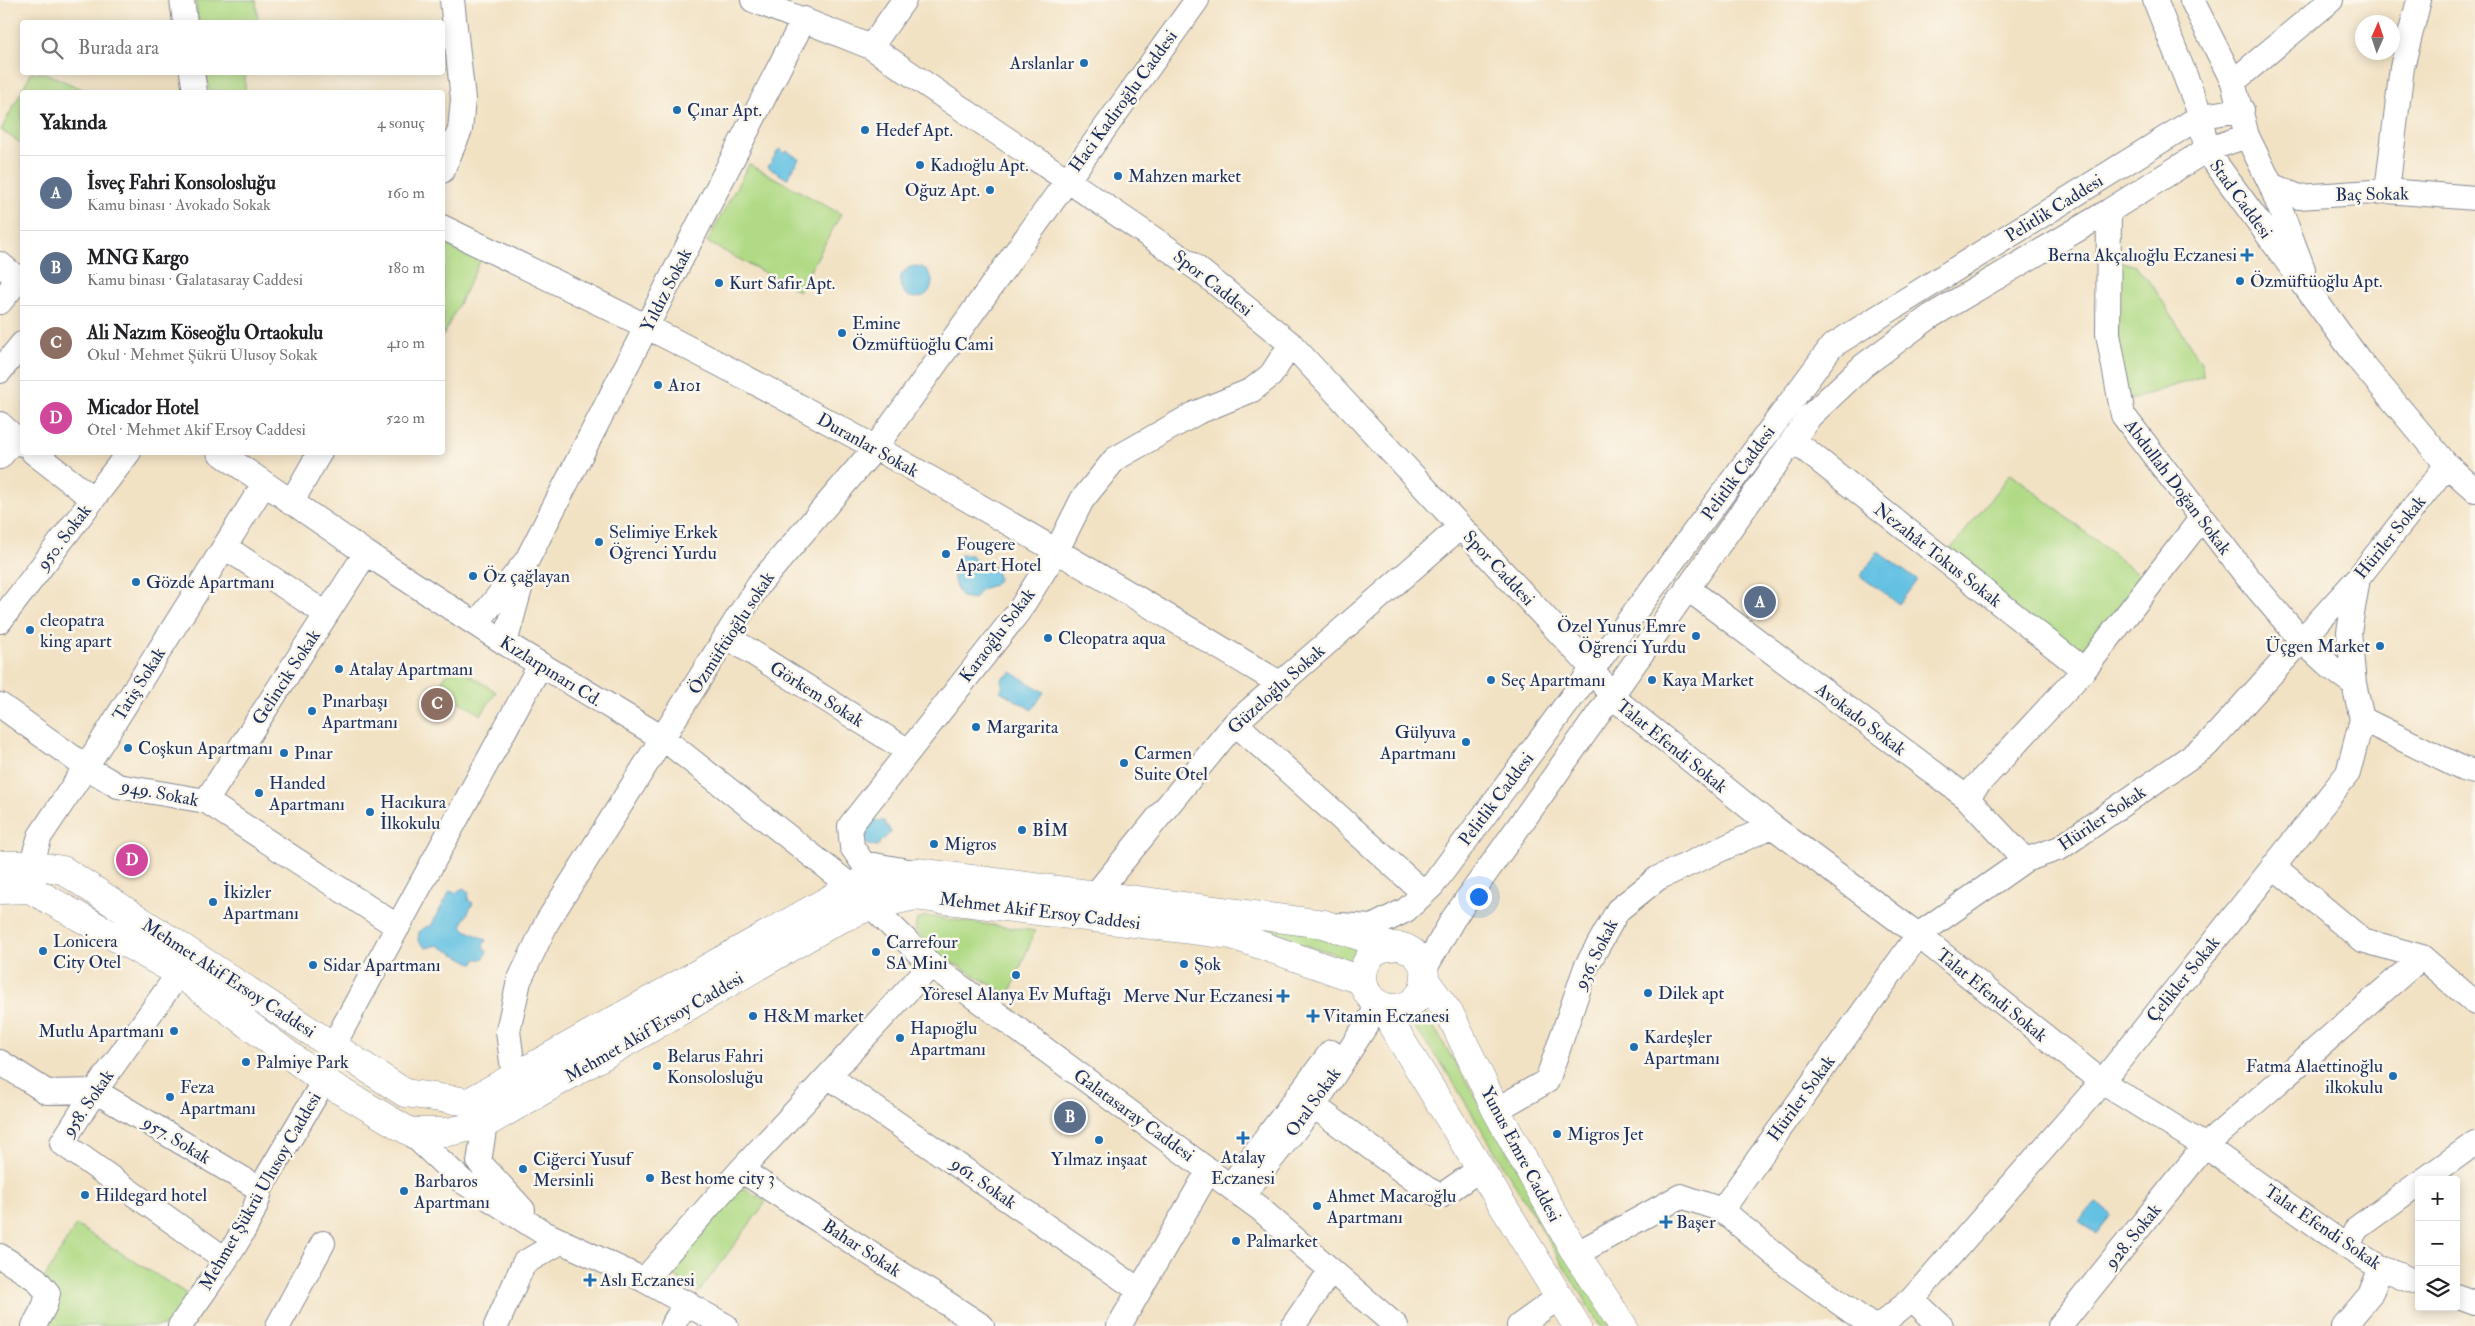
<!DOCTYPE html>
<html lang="tr">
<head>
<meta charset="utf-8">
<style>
	body { margin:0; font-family:"IM FELL Double Pica",serif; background:#f6f6f6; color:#202124 }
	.controls { position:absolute; right:15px; bottom:15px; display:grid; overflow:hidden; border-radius:5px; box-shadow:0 2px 12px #0003 }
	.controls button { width:45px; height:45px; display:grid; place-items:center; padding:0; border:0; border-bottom:1px solid #e0e0e0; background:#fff; color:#202124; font:25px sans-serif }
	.compass { position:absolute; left:2355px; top:15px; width:45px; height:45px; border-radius:50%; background:#fff; box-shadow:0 2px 12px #0003; rotate:3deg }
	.you { position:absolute; left:1478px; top:896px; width:18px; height:18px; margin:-12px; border:4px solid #fff; border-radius:50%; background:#1a73e8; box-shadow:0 0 0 8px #1a73e833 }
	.badge { display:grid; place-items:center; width:32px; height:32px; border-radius:50%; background:#0f766e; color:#fff; font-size:16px; font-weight:700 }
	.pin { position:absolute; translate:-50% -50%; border:2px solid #fff; box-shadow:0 1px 5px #0006 }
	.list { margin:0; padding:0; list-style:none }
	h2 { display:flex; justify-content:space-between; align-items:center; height:65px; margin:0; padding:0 20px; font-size:21px }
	h2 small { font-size:16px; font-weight:400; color:#757577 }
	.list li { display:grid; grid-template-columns:32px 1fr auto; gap:15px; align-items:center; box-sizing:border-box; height:75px; padding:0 20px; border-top:1px solid #e0e0e0 }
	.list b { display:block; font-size:19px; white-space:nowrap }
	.list p { margin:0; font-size:16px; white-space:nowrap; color:#757577 }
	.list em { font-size:16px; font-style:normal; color:#757577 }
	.icon { flex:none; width:28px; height:28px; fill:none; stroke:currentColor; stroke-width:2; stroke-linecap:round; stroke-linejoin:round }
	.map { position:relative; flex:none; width:2475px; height:1326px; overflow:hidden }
	.search { position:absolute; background:#fff; box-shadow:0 2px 12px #0003; left:20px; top:20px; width:425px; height:55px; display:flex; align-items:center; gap:12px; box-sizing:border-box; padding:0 18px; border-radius:5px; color:#757577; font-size:19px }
	.panel { position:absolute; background:#fff; box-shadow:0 2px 12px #0003; left:20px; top:90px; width:425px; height:365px; border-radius:5px }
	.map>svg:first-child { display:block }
	.green { fill:#b0da85; stroke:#668472 }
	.water { fill:#64c1e2; stroke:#4078a0 }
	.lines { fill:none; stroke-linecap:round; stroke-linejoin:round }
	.minor-casing { stroke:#868891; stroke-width:26 }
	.major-casing { stroke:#868891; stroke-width:29 }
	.minor { stroke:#fff; stroke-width:24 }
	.major { stroke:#fff; stroke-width:28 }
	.poi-dot { fill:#1f6fb2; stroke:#fbf7ec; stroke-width:2 }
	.labels { text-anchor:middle; stroke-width:5; stroke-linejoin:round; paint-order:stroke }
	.poi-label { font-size:18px; fill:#1b2f5e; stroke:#fbf7ec; text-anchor:start }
	.street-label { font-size:18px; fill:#1b2f5e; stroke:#fbf7ec }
</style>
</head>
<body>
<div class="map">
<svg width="2475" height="1326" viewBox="0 0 2475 1326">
	<rect width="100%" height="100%" fill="#fbf7ec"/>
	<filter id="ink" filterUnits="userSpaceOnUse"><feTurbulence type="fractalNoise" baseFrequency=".02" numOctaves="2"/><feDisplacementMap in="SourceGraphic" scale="10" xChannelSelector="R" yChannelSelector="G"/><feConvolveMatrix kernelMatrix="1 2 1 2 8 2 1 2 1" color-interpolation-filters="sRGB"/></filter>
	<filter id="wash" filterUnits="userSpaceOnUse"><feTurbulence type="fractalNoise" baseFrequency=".0096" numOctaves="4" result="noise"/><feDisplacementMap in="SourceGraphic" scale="20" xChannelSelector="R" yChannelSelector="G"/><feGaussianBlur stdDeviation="1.12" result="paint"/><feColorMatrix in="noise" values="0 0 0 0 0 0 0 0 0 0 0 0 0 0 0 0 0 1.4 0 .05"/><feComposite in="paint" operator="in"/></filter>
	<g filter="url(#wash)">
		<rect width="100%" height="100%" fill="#f2e2c4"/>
		<!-- green -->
		<path class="green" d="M196 0H256L258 22H198Z
			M31 73H45L89 92H22V144L1 130Z
			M205 73H245V92H210Z
			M749 164 841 214 799 291 707 242Z
			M443 232 484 253 443 336Z
			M2112 259 2135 266 2153 286 2202 364 2203 376 2124 402Z
			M2011 473 2147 581 2084 662 1946 555Z
			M453 664 496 692 481 715 438 687Z
			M927 881 1263 924 1369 946 1363 970 1333 953 1262 934Z
			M925 916 1035 931 1009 995 932 951 915 929 917 920Z
			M1418 1001 1613 1326H1600L1444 1067 1403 1012Z
			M739 1185 766 1202 699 1292 667 1271Z
			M76 1225 192 1297 173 1326H45L43 1280Z"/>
		<!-- water -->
		<path class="water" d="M779 149 785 153 787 151 799 159 787 179 768 167Z
			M900 282a16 16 0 1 1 32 0a16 16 0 1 1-32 0Z
			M1878 552 1917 580 1899 604 1860 576Z
			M960 555H972L979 567H994L999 579 994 585 981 589 974 599 962 597C953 585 949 568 960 555Z
			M1011 672 1044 692 1032 710 1000 691 1003 686 1001 680 1004 676 1009 675Z
			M873 820 884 821 891 832 877 846 868 845 862 837V830H866Z
			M463 888 469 892 468 900 473 903 462 924 464 929 486 940 483 946 487 952 483 959H476L474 964 437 945 426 948 418 941 419 932 426 927 431 926 450 891 455 893Z
			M2096 1202 2111 1215 2096 1234 2079 1221Z"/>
	</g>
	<g filter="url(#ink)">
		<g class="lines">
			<!-- minor casing -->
			<g class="minor-casing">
				<path id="minor" d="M182 0 185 22
					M753 0 871 47 1198 269 1291 344 1593 669 1610 695 1772 826 1918 935 2102 1082 2205 1146 2347 1247 2381 1268 2419 1283
					M2155 0 2201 116 2206 150 2359 360 2447 465 2475 490
					M2192 0 2233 82 2247 136 2271 185 2303 269
					M871 47 904 0
					M192 72 195 92
					M2233 82 2331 0
					M442 171 460 130 463 99 452 0
					M2271 185 2299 197 2387 191 2475 198
					M2387 191 2402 67 2419 0
					M2109 211 2108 334 2123 415 2245 574 2302 641 2333 669 2354 684
					M442 227C510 260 578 292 645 326 863 435 1073 559 1281 684
					M0 264 22 282
					M0 302 19 279
					M0 371 22 344
					M0 424 22 444
					M1793 440 2084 670
					M33 452 93 499
					M219 452 366 553 505 643 664 739 852 887 931 965 1259 1208 1396 1326
					M0 457 15 438
					M291 503 320 452
					M225 547 326 614
					M1687 588 1966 797 2025 860
					M0 621 129 452
					M476 624 527 560 804 19
					M726 636 908 751
					M505 643 525 570
					M0 705 86 767 118 786 206 801 398 927
					M2362 719 2463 769 2475 772
					M1235 723 1424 893
					M1966 797 2084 670 2201 519
					M206 801 366 553
					M2273 866 2362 940 2422 957 2475 1003
					M908 871 863 863 852 847 850 826 1019 611 1057 550 1082 500 1115 459 1196 413 1252 390 1271 375 1291 344
					M30 882 31 865 40 836 86 767 264 484
					M1095 895 1235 723 1460 527
					M1340 925 1372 927 1406 910 1432 886 1832 346 2201 116 2242 110
					M1424 970 1453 919 1810 416 1863 366 1931 316 2109 211 2206 150 2247 136
					M179 973 95 1091 62 1143 225 1259
					M333 1046 540 665
					M0 1062 47 1092 95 1091 260 1189
					M828 1076 1139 1290
					M514 1077 508 1031 519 981 547 922 759 584 875 448 1197 0
					M1314 1106 1427 1189 1441 1196 1480 1169
					M1496 1110 1547 1081 1586 967 1618 910 1658 878 1772 826
					M485 1124 479 1162 523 1210
					M410 1132 462 1181 544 1233 644 1280 726 1326
					M741 1170 982 1326
					M1237 1177 1331 1052
					M2424 1180 2475 1143
					M1242 1196 1314 1106 1379 1005
					M1722 1210 1918 935 2025 860 2060 848 2207 745 2358 578 2447 465
					M2347 1247 2357 1228 2419 1183
					M1576 1254 1681 1196 1722 1210 1791 1268 1872 1326
					M0 1256 36 1279 48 1293 45 1305 34 1326
					M644 1280 741 1170 931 965
					M2456 1296 2475 1303
					M1912 1299 1941 1326
					M180 1326C200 1296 257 1222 260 1189L324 1081
					M278 1326 323 1243
					M496 1326 524 1263 562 1241
					M672 1326 687 1302
					M1119 1326 1209 1170
					M1293 1326 1331 1270
					M1519 1326 1559 1297
					M1879 1326 1912 1299 2102 1082 2348 773 2362 719 2354 684 2349 632 2358 578
					M2060 1326 2205 1146 2422 957
					M2344 1326 2370 1295 2381 1268"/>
			</g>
			<!-- major casing -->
			<g class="major-casing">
				<path id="major" d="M0 865H31L63 870 405 1093 469 1102 859 883 917 872 1324 924 1391 947
					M0 890 30 889 179 973 324 1081 410 1132H448L485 1124 834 922 870 906 915 896 1232 935 1363 981
					M1363 977a31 31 0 1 1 62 0a31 31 0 1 1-62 0Z
					M1425 980 1451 1016 1496 1110 1576 1254 1623 1326
					M1389 1008 1393 1027 1577 1326"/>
			</g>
			<!-- minor -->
			<use href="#minor" class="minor"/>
			<!-- major -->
			<use href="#major" class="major"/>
		</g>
	</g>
	<!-- markers -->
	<g class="poi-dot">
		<circle cx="1084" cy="63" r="5"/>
		<circle cx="677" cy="110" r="5"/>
		<circle cx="865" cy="130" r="5"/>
		<circle cx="920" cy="165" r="5"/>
		<circle cx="1118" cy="176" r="5"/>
		<circle cx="990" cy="190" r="5"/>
		<path d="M2244.5 247.5h5v5h5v5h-5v5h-5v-5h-5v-5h5z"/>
		<circle cx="2240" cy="281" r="5"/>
		<circle cx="719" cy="283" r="5"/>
		<circle cx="842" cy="333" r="5"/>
		<circle cx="658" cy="385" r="5"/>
		<circle cx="599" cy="542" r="5"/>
		<circle cx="946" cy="554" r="5"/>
		<circle cx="473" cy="576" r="5"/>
		<circle cx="136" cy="582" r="5"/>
		<circle cx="30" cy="630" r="5"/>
		<circle cx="1696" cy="636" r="5"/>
		<circle cx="1048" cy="638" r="5"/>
		<circle cx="2380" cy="646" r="5"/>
		<circle cx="339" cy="669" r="5"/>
		<circle cx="1491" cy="680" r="5"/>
		<circle cx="1652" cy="680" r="5"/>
		<circle cx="312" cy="711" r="5"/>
		<circle cx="976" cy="727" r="5"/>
		<circle cx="1466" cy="742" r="5"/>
		<circle cx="128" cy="748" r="5"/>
		<circle cx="284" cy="753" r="5"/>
		<circle cx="1124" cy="763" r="5"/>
		<circle cx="259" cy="793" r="5"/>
		<circle cx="370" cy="812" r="5"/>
		<circle cx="1022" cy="830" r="5"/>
		<circle cx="934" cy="844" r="5"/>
		<circle cx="213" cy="902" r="5"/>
		<circle cx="43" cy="951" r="5"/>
		<circle cx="876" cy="952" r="5"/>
		<circle cx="1184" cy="964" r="5"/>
		<circle cx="313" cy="965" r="5"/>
		<circle cx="1016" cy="975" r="5"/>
		<circle cx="1648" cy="993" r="5"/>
		<path d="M1280.5 988.5h5v5h5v5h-5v5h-5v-5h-5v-5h5z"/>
		<circle cx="753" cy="1016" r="5"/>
		<path d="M1310.5 1008.5h5v5h5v5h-5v5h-5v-5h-5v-5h5z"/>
		<circle cx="174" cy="1031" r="5"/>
		<circle cx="900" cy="1038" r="5"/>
		<circle cx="1634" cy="1047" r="5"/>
		<circle cx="246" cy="1062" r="5"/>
		<circle cx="657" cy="1066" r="5"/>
		<circle cx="2393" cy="1076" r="5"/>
		<circle cx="170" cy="1097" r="5"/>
		<circle cx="1557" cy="1134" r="5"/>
		<path d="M1240.5 1130.5h5v5h5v5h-5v5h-5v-5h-5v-5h5z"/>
		<circle cx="1099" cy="1140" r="5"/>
		<circle cx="523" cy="1169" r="5"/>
		<circle cx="650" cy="1178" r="5"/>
		<circle cx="404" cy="1191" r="5"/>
		<circle cx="85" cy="1195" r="5"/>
		<circle cx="1317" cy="1206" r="5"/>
		<path d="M1663.5 1214.5h5v5h5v5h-5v5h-5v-5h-5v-5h5z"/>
		<circle cx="1236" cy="1241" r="5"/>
		<path d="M587.5 1272.5h5v5h5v5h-5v5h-5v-5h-5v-5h5z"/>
	</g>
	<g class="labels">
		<!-- poi labels -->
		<g class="poi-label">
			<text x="1074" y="69" text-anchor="end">Arslanlar</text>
			<text x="687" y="116">Çınar Apt.</text>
			<text x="875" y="136">Hedef Apt.</text>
			<text x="930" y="171">Kadıoğlu Apt.</text>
			<text x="1128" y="182">Mahzen market</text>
			<text x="980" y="196" text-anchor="end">Oğuz Apt.</text>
			<text x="2237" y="261" text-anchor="end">Berna Akçalıoğlu Eczanesi</text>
			<text x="2250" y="287">Özmüftüoğlu Apt.</text>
			<text x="729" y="289">Kurt Safir Apt.</text>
			<text x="852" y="329">Emine<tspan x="852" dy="21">Özmüftüoğlu Cami</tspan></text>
			<text x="668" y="391">A101</text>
			<text x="609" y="538">Selimiye Erkek<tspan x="609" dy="21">Öğrenci Yurdu</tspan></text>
			<text x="956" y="550">Fougere<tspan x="956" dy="21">Apart Hotel</tspan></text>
			<text x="483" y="582">Öz çağlayan</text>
			<text x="146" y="588">Gözde Apartmanı</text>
			<text x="40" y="626">cleopatra<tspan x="40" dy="21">king apart</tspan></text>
			<text x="1686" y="632" text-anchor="end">Özel Yunus Emre<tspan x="1686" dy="21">Öğrenci Yurdu</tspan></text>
			<text x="1058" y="644">Cleopatra aqua</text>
			<text x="2370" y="652" text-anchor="end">Üçgen Market</text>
			<text x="349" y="675">Atalay Apartmanı</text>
			<text x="1501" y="686">Seç Apartmanı</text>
			<text x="1662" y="686">Kaya Market</text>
			<text x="322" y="707">Pınarbaşı<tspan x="322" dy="21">Apartmanı</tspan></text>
			<text x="986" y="733">Margarita</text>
			<text x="1456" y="738" text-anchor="end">Gülyuva<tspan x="1456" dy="21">Apartmanı</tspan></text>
			<text x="138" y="754">Coşkun Apartmanı</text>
			<text x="294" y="759">Pınar</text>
			<text x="1134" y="759">Carmen<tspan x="1134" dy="21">Suite Otel</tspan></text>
			<text x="269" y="789">Handed<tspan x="269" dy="21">Apartmanı</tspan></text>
			<text x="380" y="808">Hacıkura<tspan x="380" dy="21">İlkokulu</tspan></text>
			<text x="1032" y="836">BİM</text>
			<text x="944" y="850">Migros</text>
			<text x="223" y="898">İkizler<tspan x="223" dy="21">Apartmanı</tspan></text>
			<text x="53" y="947">Lonicera<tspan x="53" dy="21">City Otel</tspan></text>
			<text x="886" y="948">Carrefour<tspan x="886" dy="21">SA Mini</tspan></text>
			<text x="1194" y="970">Şok</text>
			<text x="323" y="971">Sidar Apartmanı</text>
			<text x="1658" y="999">Dilek apt</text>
			<text x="1016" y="1000" text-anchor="middle">Yöresel Alanya Ev Muftağı</text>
			<text x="1273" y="1002" text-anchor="end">Merve Nur Eczanesi</text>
			<text x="763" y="1022">H&amp;M market</text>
			<text x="1323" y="1022">Vitamin Eczanesi</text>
			<text x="910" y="1034">Hapıoğlu<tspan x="910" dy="21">Apartmanı</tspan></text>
			<text x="164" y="1037" text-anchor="end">Mutlu Apartmanı</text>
			<text x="1644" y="1043">Kardeşler<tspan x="1644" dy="21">Apartmanı</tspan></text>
			<text x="667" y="1062">Belarus Fahri<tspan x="667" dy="21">Konsolosluğu</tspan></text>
			<text x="256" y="1068">Palmiye Park</text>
			<text x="2383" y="1072" text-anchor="end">Fatma Alaettinoğlu<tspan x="2383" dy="21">ilkokulu</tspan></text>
			<text x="180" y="1093">Feza<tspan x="180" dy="21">Apartmanı</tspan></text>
			<text x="1567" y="1140">Migros Jet</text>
			<text x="1243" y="1163" text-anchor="middle">Atalay<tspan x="1243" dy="21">Eczanesi</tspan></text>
			<text x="533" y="1165">Ciğerci Yusuf<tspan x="533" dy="21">Mersinli</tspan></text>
			<text x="1099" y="1165" text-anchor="middle">Yılmaz inşaat</text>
			<text x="660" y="1184">Best home city 3</text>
			<text x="414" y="1187">Barbaros<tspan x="414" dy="21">Apartmanı</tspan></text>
			<text x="95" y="1201">Hildegard hotel</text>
			<text x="1327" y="1202">Ahmet Macaroğlu<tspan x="1327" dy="21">Apartmanı</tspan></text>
			<text x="1676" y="1228">Başer</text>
			<text x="1246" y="1247">Palmarket</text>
			<text x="600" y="1286">Aslı Eczanesi</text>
		</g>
		<!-- street labels -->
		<g class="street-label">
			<text transform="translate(1123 101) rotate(-54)" y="6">Haci Kadiroğlu Caddesi</text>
			<text transform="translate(2372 194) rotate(-1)" y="6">Baç Sokak</text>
			<text transform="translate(2241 199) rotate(54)" y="6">Stad Caddesi</text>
			<text transform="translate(2054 208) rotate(-32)" y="6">Pelitlik Caddesi</text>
			<text transform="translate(1213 283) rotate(38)" y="6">Spor Caddesi</text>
			<text transform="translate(666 290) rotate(-63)" y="6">Yıldız Sokak</text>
			<text transform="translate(868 445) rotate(29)" y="6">Duranlar Sokak</text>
			<text transform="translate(1738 473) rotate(-54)" y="6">Pelitlik Caddesi</text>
			<text transform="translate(2178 487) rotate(53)" y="6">Abdullah Doğan Sokak</text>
			<text transform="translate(64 537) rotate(-53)" y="6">950. Sokak</text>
			<text transform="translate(2390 537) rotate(-51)" y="6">Hüriler Sokak</text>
			<text transform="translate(1938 555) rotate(38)" y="6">Nezahât Tokus Sokak</text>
			<text transform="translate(1499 568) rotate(47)" y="6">Spor Caddesi</text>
			<text transform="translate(731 633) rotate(-57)" y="6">Özmüftüoğlu sokak</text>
			<text transform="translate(997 635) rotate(-53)" y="6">Karaoğlu Sokak</text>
			<text transform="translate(551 671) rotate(32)" y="6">Kızlarpınarı Cd.</text>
			<text transform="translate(286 677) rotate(-57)" y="6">Gelincik Sokak</text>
			<text transform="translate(139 684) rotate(-58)" y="6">Tatiş Sokak</text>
			<text transform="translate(1276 689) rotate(-42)" y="6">Güzeloğlu Sokak</text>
			<text transform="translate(817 694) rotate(32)" y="6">Görkem Sokak</text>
			<text transform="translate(1861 719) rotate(37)" y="6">Avokado Sokak</text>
			<text transform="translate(1672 746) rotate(39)" y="6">Talat Efendi Sokak</text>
			<text transform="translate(160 793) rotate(11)" y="6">949. Sokak</text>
			<text transform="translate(1496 799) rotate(-53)" y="6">Pelitlik Caddesi</text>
			<text transform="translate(2102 818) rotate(-34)" y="6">Hüriler Sokak</text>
			<text transform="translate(1040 911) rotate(7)" y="6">Mehmet Akif Ersoy Caddesi</text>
			<text transform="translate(1596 954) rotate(-64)" y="6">936. Sokak</text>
			<text transform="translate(229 978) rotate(33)" y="6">Mehmet Akif Ersoy Caddesi</text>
			<text transform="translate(2183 979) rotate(-51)" y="6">Çelikler Sokak</text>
			<text transform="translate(1992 995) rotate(39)" y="6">Talat Efendi Sokak</text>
			<text transform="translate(654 1027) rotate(-30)" y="6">Mehmet Akif Ersoy Caddesi</text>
			<text transform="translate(1801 1098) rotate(-54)" y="6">Hüriler Sokak</text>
			<text transform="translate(1313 1102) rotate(-54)" y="6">Oral Sokak</text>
			<text transform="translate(88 1103) rotate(-56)" y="6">958. Sokak</text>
			<text transform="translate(1134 1115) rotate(36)" y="6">Galatasaray Caddesi</text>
			<text transform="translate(177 1140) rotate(31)" y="6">957. Sokak</text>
			<text transform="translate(1521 1154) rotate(62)" y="6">Yunus Emre Caddesi</text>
			<text transform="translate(984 1183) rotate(35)" y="6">961. Sokak</text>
			<text transform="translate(260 1191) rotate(-60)" y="6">Mehmet Şükrü Ulusoy Caddesi</text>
			<text transform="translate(2323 1227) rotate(34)" y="6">Talat Efendi Sokak</text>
			<text transform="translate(2133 1236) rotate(-51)" y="6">928. Sokak</text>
			<text transform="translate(862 1248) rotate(33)" y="6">Bahar Sokak</text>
		</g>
	</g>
</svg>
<div class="controls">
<button>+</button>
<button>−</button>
<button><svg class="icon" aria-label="layers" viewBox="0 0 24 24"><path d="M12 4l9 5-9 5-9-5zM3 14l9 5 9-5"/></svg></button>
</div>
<svg class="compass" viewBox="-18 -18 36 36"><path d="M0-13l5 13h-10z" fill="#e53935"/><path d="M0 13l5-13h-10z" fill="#757577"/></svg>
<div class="you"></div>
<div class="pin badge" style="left:1760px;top:602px;background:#5c6f8a">A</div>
<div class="pin badge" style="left:1070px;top:1117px;background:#5c6f8a">B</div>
<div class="pin badge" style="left:437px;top:704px;background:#8d6e63">C</div>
<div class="pin badge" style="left:132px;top:860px;background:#d1479c">D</div>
<div class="search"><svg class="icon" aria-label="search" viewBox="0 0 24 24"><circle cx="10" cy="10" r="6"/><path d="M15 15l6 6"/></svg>Burada ara</div>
<section class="panel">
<h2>Yakında<small>4 sonuç</small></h2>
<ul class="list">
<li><span class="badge" style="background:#5c6f8a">A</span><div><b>İsveç Fahri Konsolosluğu</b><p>Kamu binası · Avokado Sokak</p></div><em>160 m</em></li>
<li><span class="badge" style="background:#5c6f8a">B</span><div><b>MNG Kargo</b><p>Kamu binası · Galatasaray Caddesi</p></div><em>180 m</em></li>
<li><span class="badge" style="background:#8d6e63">C</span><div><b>Ali Nazım Köseoğlu Ortaokulu</b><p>Okul · Mehmet Şükrü Ulusoy Sokak</p></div><em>410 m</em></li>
<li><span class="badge" style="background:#d1479c">D</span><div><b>Micador Hotel</b><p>Otel · Mehmet Akif Ersoy Caddesi</p></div><em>520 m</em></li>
</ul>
</section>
</div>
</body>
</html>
